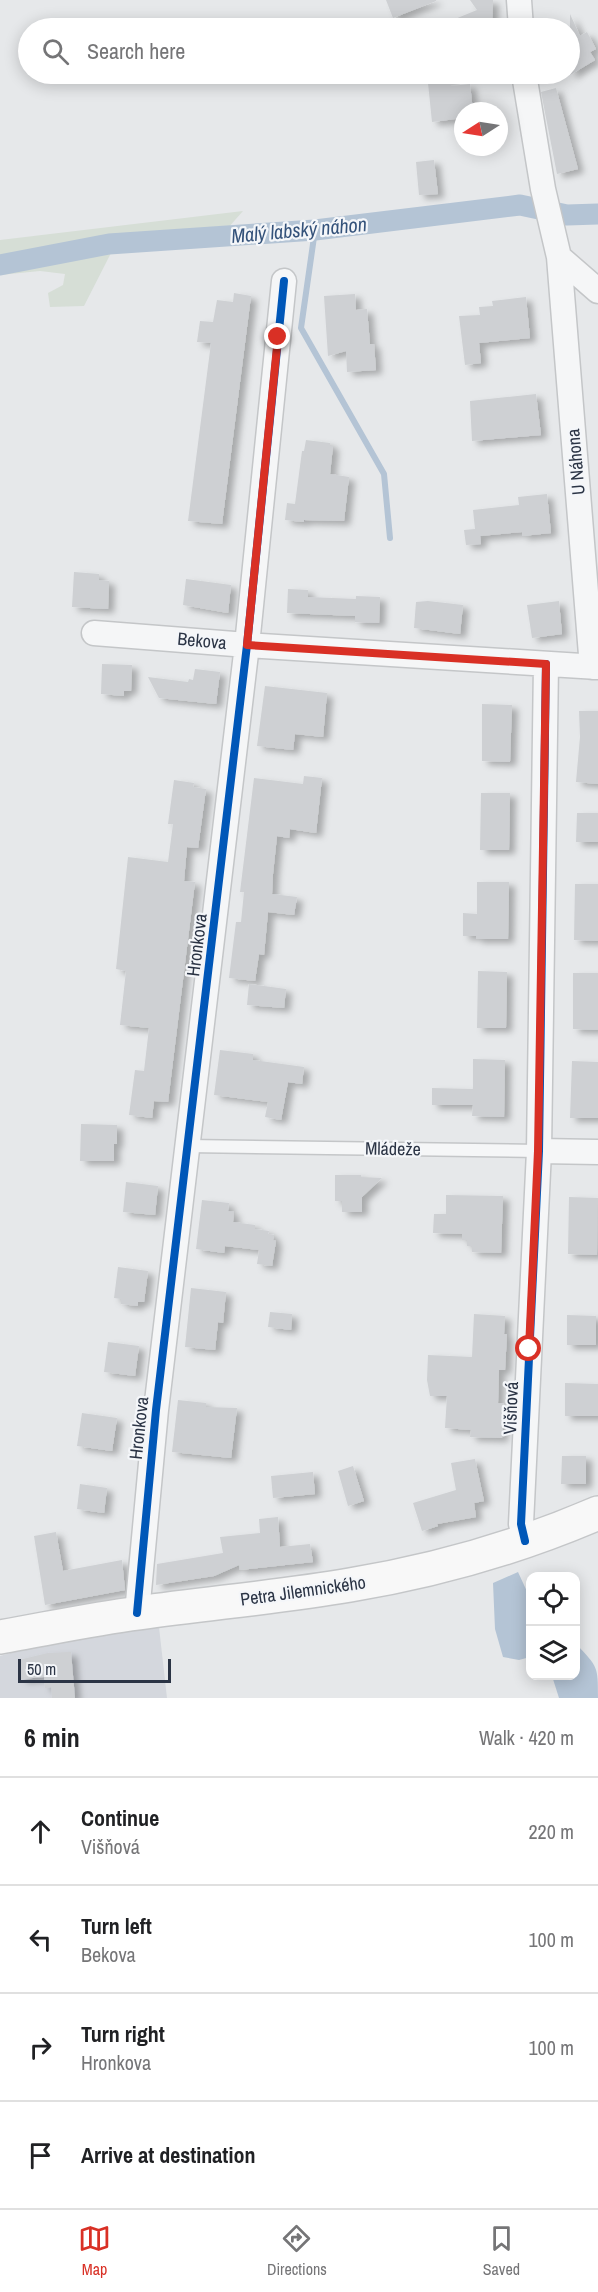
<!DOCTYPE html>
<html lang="en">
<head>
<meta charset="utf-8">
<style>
	body { margin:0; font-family:"Archivo Narrow",sans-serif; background:#f2f2f2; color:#202124 }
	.controls { position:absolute; right:18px; bottom:18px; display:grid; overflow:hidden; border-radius:12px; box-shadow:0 3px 15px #0003 }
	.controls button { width:54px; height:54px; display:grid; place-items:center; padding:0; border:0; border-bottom:2px solid #e0e0e0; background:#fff; color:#202124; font:30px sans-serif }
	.compass { position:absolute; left:454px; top:102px; width:54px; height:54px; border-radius:50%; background:#fff; box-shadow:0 3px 15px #0003; rotate:258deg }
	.scale { position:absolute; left:18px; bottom:15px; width:153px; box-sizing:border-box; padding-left:6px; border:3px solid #2b3445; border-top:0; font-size:16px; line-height:21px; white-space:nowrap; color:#2b3445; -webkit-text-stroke:4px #f4f6f9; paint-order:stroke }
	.stop { position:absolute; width:18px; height:18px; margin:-14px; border:4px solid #d93025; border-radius:50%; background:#fff }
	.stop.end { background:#d93025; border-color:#fff; box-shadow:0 2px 6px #0008 }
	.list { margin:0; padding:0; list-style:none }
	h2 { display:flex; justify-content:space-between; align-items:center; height:78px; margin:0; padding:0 24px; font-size:26px }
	h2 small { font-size:20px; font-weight:400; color:#757577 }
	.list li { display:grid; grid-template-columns:39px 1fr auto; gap:18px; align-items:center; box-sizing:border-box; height:108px; padding:0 24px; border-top:2px solid #e0e0e0 }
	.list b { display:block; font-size:22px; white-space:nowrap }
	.list p { margin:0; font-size:20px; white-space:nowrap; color:#757577 }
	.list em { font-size:20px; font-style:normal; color:#757577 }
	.icon { flex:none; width:33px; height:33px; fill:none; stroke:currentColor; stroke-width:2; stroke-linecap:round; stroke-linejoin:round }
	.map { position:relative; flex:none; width:598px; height:1698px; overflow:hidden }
	.search { position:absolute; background:#fff; box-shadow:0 3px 15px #0003; left:18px; right:18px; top:18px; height:66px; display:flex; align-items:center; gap:15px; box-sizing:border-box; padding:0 21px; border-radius:33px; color:#757577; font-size:22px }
	.sheet { height:510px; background:#fff }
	nav { display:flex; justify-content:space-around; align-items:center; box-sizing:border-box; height:84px; border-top:2px solid #e0e0e0; background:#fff; font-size:16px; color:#757577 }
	nav a { display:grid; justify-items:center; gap:3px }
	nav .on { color:#d93025 }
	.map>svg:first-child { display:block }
	.built { fill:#d4d7dd }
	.green { fill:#d6ded6 }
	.water { fill:#b4c4d5 }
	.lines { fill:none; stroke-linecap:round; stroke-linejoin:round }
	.stream { stroke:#b4c4d5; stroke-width:6 }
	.canal { stroke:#b4c4d5; stroke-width:21 }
	.building { fill:#ced0d3; filter:url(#shadow) }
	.lane-casing { stroke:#c4c6c8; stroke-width:15 }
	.street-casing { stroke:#c4c6c8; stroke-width:27 }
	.secondary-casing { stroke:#c4c6c8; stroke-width:36 }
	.lane { stroke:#f5f6f7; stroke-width:12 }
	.street { stroke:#f5f6f7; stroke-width:24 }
	.secondary { stroke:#f8f8f8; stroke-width:33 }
	.cycleway-casing { stroke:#f4f6f9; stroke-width:11 }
	.cycleway { stroke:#0057b8; stroke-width:8 }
	.route { stroke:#d93025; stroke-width:8 }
	.labels { text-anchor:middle; stroke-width:4.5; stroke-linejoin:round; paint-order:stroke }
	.street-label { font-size:18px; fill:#2b3445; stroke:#f4f6f9 }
	.water-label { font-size:20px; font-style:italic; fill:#34527a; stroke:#f4f6f9 }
</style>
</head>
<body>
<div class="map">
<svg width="598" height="1698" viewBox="0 0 598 1698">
	<defs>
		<filter id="shadow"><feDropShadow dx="6" dy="4" stdDeviation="3" flood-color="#0004"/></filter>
	</defs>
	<rect width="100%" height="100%" fill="#e6e8ea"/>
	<!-- built -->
	<path class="built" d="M159 1627 167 1698H0V1656L46 1643Z"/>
	<!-- green -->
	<path class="green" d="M243 211 212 246 111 253 84 306 50 307 48 293 63 285 65 274 40 271 0 275V240Z"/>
	<!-- water -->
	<path class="water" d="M518 1572 530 1598V1657L519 1660 503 1657 495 1629 493 1583Z
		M576 1644C598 1667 598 1666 598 1698H559L552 1676H576Z"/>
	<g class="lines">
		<!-- stream -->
		<path class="stream" d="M315 230 301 328 384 474 390 538"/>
		<!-- canal -->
		<path class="canal" d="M0 265 109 244 315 230 520 205 567 215 598 214"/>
	</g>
	<!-- building -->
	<path class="building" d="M386 0H436V1L393 18Z
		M470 0H493L492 28H433L477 10Z
		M570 14 580 36 587 32 596 49 590 52 595 60 570 75Z
		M451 81V86L470 84 473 111H463V118L432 122 428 83Z
		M556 88 578 169 557 174 541 92Z
		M434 160 438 194 419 195 416 162Z
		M234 293 251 296 222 524 188 521 211 343 197 342 200 321 213 322 217 300 233 302Z
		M355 294 356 310 367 309 370 344H374L376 370 347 372 346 351 328 356 324 296Z
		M526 297 530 338 479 343 481 363 465 365 459 316 480 315 479 307 493 306 492 301Z
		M536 394 541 435 472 441 470 401Z
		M306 440 330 443V446H333L330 474 349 477 344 521 304 520V522L285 520 287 503 295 504 302 451H304Z
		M547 494 551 533 522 536V532L480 536 481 544 466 545 464 530 475 529 473 510 519 505 518 497Z
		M74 572 99 574V580L109 581 108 609 72 607Z
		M186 579 231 585 228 613 183 605Z
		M288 589 308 590V597L356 599V596L380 597 379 623 355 622V616L287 613Z
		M428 601 463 605 460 634 414 628 416 602Z
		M559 601 562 634 532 638 527 605Z
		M102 664 132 665 131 691H124V696L101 694Z
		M195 669 220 672 216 704 159 698 148 677 188 682 189 679 193 680Z
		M265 686 327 693 323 737 295 734 293 750 257 746Z
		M482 704 512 705 510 762 482 761Z
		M579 711H598V784L576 782 580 737Z
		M304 776 322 778 316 833 290 829 289 838 277 836 273 874 272 894 297 897 294 915 268 912 264 955 259 954 255 981 229 978 236 922H241L244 892H240L254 778 303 784Z
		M174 780 194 783 193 787 206 789 198 848 187 847 184 881 195 882 168 1102 154 1101 152 1118 129 1115 135 1070 144 1071 149 1028 120 1025 126 971 116 969 128 857 168 862 173 824H168Z
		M481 793H510L509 850H480Z
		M577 813H598V842H576Z
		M477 882H509L508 939H476V936H463V913L477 914Z
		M575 884H598V941L574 940Z
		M478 971 507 972 506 1028H477Z
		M573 973H598V1030L573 1029Z
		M249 984 286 989 284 1008 247 1005Z
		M220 1050 253 1054V1060L304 1067 302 1084 288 1082 281 1120 265 1117 268 1102 214 1095Z
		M473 1059 505 1060 504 1117 472 1116 473 1105H432V1088L473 1089Z
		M572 1061 598 1062V1118H570Z
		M81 1124 117 1125V1144H114V1161H80Z
		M335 1175H361V1177L382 1178 362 1197V1212H342V1201H335Z
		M126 1182 158 1186 155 1215 123 1212Z
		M446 1195 503 1196 501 1253 472 1252V1246H467V1240H462V1234L433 1233 434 1214H446Z
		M569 1197 598 1198 597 1255 568 1254Z
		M202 1200 229 1203 228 1211 234 1212 233 1222 255 1225V1229L269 1231 268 1234 274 1235 273 1240 276 1241 272 1266 257 1264 259 1250 225 1246 224 1253 196 1249Z
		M118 1267 148 1271 144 1302H138V1306L121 1304V1299L114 1298Z
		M191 1288 226 1292 223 1323 218 1322 215 1350 185 1347Z
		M270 1312 292 1314 291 1330 268 1327Z
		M474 1314 505 1316 504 1334H507L505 1370H499L498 1403 504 1404 502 1438 470 1437 471 1430 445 1428 447 1396H430L427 1380 428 1355 472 1357Z
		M567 1315 596 1316V1345H567Z
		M108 1342 139 1346 135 1376 104 1372Z
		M565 1383 598 1384V1416H565Z
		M178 1400 206 1403V1407L237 1408 231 1458 172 1452Z
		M82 1413 117 1418 112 1451 77 1446Z
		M562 1456H586V1484H561Z
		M475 1459 484 1501 474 1503 476 1517 437 1524 438 1526 422 1531 413 1503 456 1490 451 1463Z
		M353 1466 364 1501 348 1506 338 1471Z
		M313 1472 315 1494 273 1498 271 1476Z
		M80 1484 107 1488 104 1513 77 1509Z
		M278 1517 280 1547 310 1544 313 1562 240 1570 239 1565 214 1576 156 1585 157 1564 223 1553 220 1537 260 1533 259 1519Z
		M56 1532 63 1571 122 1560 125 1590 45 1605 34 1536Z
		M71 1652 75 1698H52L51 1687 45 1688 44 1677 21 1679 19 1660 48 1653Z"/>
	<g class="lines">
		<!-- lane casing -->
		<g class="lane-casing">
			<path id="lane" d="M188 1146 539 1151"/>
		</g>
		<!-- street casing -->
		<g class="street-casing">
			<path id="street" d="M519 0 521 28
				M524 74 543 189 559 257 592 667
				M559 257 598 291
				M94 633 247 645 598 667
				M539 1151 598 1152
				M525 1541 521 1524 539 1151 546 664
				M137 1613 156 1410 247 645 284 281"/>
		</g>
		<!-- secondary casing -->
		<g class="secondary-casing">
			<path id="secondary" d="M0 1637C46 1629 92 1619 139 1613 209 1603 280 1597 350 1585 435 1571 519 1547 598 1513"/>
		</g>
		<!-- lane -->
		<use href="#lane" class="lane"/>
		<!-- street -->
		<use href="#street" class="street"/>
		<!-- secondary -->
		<use href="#secondary" class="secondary"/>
		<!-- cycleway casing -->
		<g class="cycleway-casing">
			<path id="cycleway" d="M525 1541 521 1524 539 1151 546 664
				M137 1613 156 1410 247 645 284 281"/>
		</g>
		<!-- cycleway -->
		<use href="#cycleway" class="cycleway"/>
	</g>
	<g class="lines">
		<!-- route -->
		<path class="route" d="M278 337 247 645 546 664 538 1151 529 1349"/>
	</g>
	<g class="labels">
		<!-- street labels -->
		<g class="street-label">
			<text transform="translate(576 462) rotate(-95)" y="6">U Náhona</text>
			<text transform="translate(202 641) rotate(5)" y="6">Bekova</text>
			<text transform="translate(197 945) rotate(-83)" y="6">Hronkova</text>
			<text transform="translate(393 1149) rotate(1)" y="6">Mládeže</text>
			<text transform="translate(511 1408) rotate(-88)" y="6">Višňová</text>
			<text transform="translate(139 1428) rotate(-84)" y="6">Hronkova</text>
			<text transform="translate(303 1591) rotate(-8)" y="6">Petra Jilemnického</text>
		</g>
		<!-- water labels -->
		<g class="water-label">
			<text transform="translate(299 230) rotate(-5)" y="7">Malý labský náhon</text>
		</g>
	</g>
</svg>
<div class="controls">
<button><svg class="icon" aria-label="locate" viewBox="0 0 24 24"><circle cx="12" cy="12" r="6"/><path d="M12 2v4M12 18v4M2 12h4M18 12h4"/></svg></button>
<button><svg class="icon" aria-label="layers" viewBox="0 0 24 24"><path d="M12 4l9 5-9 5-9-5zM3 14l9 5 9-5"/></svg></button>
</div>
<svg class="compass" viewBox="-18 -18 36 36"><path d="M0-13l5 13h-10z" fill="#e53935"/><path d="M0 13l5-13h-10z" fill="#757577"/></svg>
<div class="scale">50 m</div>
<div class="stop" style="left:529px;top:1349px"></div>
<div class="stop end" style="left:278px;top:337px"></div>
<div class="search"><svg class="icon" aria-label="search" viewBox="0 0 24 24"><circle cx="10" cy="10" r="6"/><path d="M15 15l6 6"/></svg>Search here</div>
</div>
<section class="sheet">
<h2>6 min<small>Walk · 420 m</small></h2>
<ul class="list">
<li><svg class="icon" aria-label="ahead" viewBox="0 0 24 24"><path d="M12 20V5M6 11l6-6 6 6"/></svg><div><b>Continue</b><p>Višňová</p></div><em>220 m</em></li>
<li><svg class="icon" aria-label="left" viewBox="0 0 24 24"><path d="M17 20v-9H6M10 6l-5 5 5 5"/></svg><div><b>Turn left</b><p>Bekova</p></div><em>100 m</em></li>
<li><svg class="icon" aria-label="right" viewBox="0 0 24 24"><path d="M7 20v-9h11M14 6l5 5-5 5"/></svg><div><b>Turn right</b><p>Hronkova</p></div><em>100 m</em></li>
<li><svg class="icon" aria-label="arrive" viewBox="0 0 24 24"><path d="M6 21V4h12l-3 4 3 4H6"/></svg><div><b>Arrive at destination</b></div></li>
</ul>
</section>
<nav>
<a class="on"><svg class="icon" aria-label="map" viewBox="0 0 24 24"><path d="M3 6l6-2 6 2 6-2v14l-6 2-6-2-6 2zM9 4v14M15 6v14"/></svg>Map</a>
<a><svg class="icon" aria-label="directions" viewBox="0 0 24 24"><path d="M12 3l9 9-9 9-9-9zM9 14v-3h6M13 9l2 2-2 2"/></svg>Directions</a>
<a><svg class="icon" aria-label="saved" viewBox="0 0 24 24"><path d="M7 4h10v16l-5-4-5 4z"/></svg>Saved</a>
</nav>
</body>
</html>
